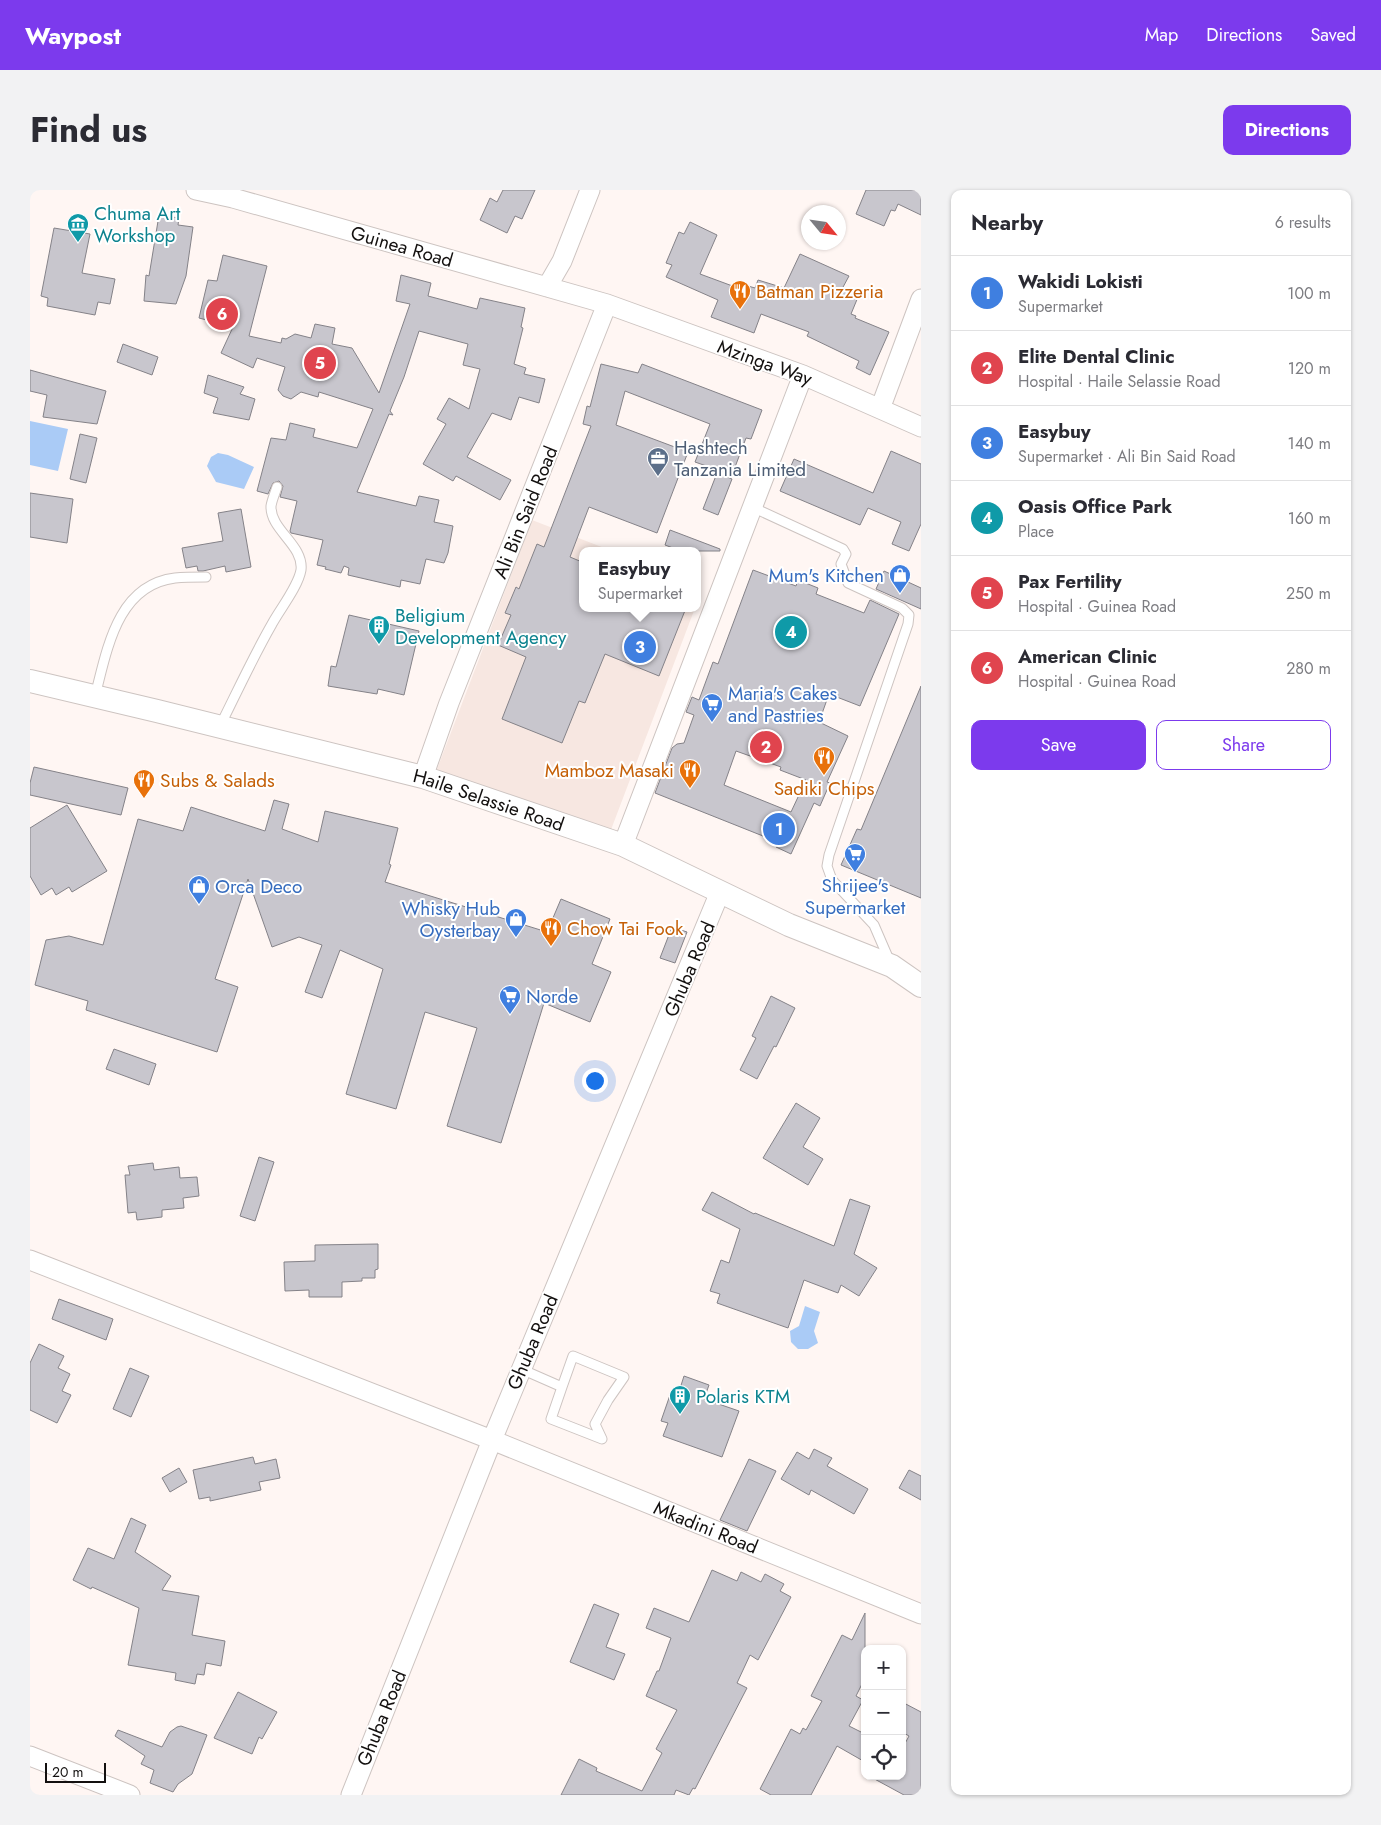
<!DOCTYPE html>
<html lang="en">
<head>
<meta charset="utf-8">
<style>
	body { margin:0; font-family:Jost,sans-serif; background:#f2f2f3; color:#2b2b33 }
	.controls { position:absolute; right:15px; bottom:15px; display:grid; overflow:hidden; border-radius:10px; box-shadow:0 1px 4px #0004 }
	.controls button { width:45px; height:45px; display:grid; place-items:center; padding:0; border:0; border-bottom:1px solid #e1e1e2; background:#fff; color:#2b2b33; font:25px sans-serif }
	.compass { position:absolute; left:771px; top:15px; width:45px; height:45px; border-radius:50%; background:#fff; box-shadow:0 1px 4px #0004; rotate:119deg }
	.scale { position:absolute; left:15px; bottom:12px; width:61px; box-sizing:border-box; padding-left:5px; border:2px solid #13100f; border-top:0; font-size:14px; line-height:18px; white-space:nowrap; color:#13100f; -webkit-text-stroke:4px #fff; paint-order:stroke }
	.you { position:absolute; left:564px; top:890px; width:18px; height:18px; margin:-12px; border:4px solid #fff; border-radius:50%; background:#1a73e8; box-shadow:0 0 0 8px #1a73e833 }
	.badge { display:grid; place-items:center; width:32px; height:32px; border-radius:50%; background:#7c3aed; color:#fff; font-size:16px; font-weight:700 }
	.pin { position:absolute; translate:-50% -50%; border:2px solid #fff; box-shadow:0 1px 5px #0006 }
	.popup { position:absolute; left:549px; top:357px; width:122px; height:65px; box-sizing:border-box; display:grid; place-content:center; border-radius:10px; background:#fff; filter:drop-shadow(0 1px 4px #0005); font-size:16px; white-space:nowrap; color:#7c7c81 }
	.popup b { font-size:19px; color:#2b2b33 }
	.popup::after { content:''; position:absolute; left:50%; top:100%; margin-left:-10px; border:10px solid transparent; border-top-color:#fff }
	.list { margin:0; padding:0; list-style:none }
	h2 { display:flex; justify-content:space-between; align-items:center; height:65px; margin:0; padding:0 20px; font-size:21px }
	h2 small { font-size:16px; font-weight:400; color:#7c7c81 }
	.list li { display:grid; grid-template-columns:32px 1fr auto; gap:15px; align-items:center; box-sizing:border-box; height:75px; padding:0 20px; border-top:1px solid #e1e1e2 }
	.list b { display:block; font-size:19px; white-space:nowrap }
	.list p { margin:0; font-size:16px; white-space:nowrap; color:#7c7c81 }
	.list em { font-size:16px; font-style:normal; color:#7c7c81 }
	.actions { display:flex; gap:10px; padding:15px 20px }
	.actions a { flex:1; padding:11px 0; border:1px solid #7c3aed; border-radius:10px; text-align:center; font-size:18px; color:#7c3aed }
	.actions .main { background:#7c3aed; color:#fff }
	.icon { flex:none; width:28px; height:28px; fill:none; stroke:currentColor; stroke-width:2; stroke-linecap:round; stroke-linejoin:round }
	.map { position:relative; flex:none; width:891px; height:1605px; overflow:hidden; border-radius:10px }
	header { display:flex; align-items:center; gap:30px; box-sizing:border-box; height:70px; padding:0 25px; background:#7c3aed; color:#fff }
	header strong { font-size:24px }
	nav { display:flex; gap:28px; margin-inline-start:auto; font-size:18px }
	.intro { display:flex; align-items:center; justify-content:space-between; box-sizing:border-box; height:120px; padding:0 30px }
	h1 { margin:0; font-size:35px }
	.button { padding:12px 22px; border-radius:10px; background:#7c3aed; color:#fff; font-size:18px; font-weight:700 }
	main { display:flex; gap:30px; padding:0 30px }
	aside { flex:1; background:#fff; border-radius:10px; box-shadow:0 1px 4px #0004 }
	.map>svg:first-child { display:block }
	.built { fill:#f7e7e1 }
	.water { fill:#aacbf6 }
	.building { fill:#c8c6cd; stroke:#848288; fill-rule:evenodd }
	.lines { fill:none; stroke-linecap:round; stroke-linejoin:round }
	.service-casing { stroke:#cdc4c1; stroke-width:11 }
	.minor-casing { stroke:#cdc4c1; stroke-width:21 }
	.tertiary-casing { stroke:#cdc4c1; stroke-width:24 }
	.service { stroke:#fff; stroke-width:9 }
	.minor { stroke:#fff; stroke-width:19 }
	.tertiary { stroke:#fff; stroke-width:22 }
	.labels { text-anchor:middle; stroke-width:4; stroke-linejoin:round; paint-order:stroke }
	.culture-label { font-size:19px; fill:#0d838f; stroke:#fff; text-anchor:start }
	.street-label { font-size:19px; fill:#13100f; stroke:#fff }
	.food-label { font-size:19px; fill:#c56008; stroke:#fff; text-anchor:start }
	.service-label { font-size:19px; fill:#4e5e75; stroke:#fff; text-anchor:start }
	.shop-label { font-size:19px; fill:#366cbe; stroke:#fff; text-anchor:start }
</style>
</head>
<body>
<header>
<strong>Waypost</strong>
<nav><a>Map</a><a>Directions</a><a>Saved</a></nav>
</header>
<div class="intro"><h1>Find us</h1><a class="button">Directions</a></div>
<main>
<div class="map">
<svg width="891" height="1605" viewBox="0 0 891 1605">
	<rect width="100%" height="100%" fill="#fff6f3"/>
	<!-- built -->
	<path class="built" d="M502 330 582 361H552V418H665L579 645 404 587Z"/>
	<!-- water -->
	<path class="water" d="M0 231 38 239 28 281 0 275Z
		M188 263 198 265 224 277 214 299 186 292 177 276 181 267Z
		M775 1116 790 1122 784 1141 788 1153 778 1159H768L761 1152 760 1141 769 1136Z"/>
	<!-- building -->
	<path class="building" d="M473 0H505L492 29 485 26 477 43 450 30 460 8 467 12Z
		M836 0H891V25L868 14 865 21 861 20 854 36 826 24Z
		M129 25 149 28 148 35 163 37 156 86 146 114 114 111 116 85 119 86Z
		M660 32 687 45 670 84 716 101 718 96 725 98 728 90 754 98 770 64 819 86 812 99 828 107 821 124 826 126 825 128 859 142 840 185 826 178 829 171 777 146 779 142 731 124 724 143 681 127 688 110 636 87 642 75 636 73 649 42 654 44Z
		M24 38 60 44 52 83 85 89 80 114 68 112 65 125 17 116 18 108 11 106Z
		M193 65 237 76 219 146 251 153 252 148 256 149 265 144 281 148 285 134 305 138 302 154 322 158 349 203 380 114 366 111 371 85 401 93 398 106 447 119 450 108 495 118 491 137 493 138 484 174 496 178 494 184 515 189 509 213 489 207 481 230 462 223 437 267 481 290 470 310 426 286 423 291 393 274 416 234 407 229 419 208 439 219 450 179 433 175 438 154 389 141 374 187 360 221 363 225 359 224 327 302 386 316 389 306 409 310 404 332 423 336 418 363 414 373 396 369 390 394 371 390 370 397 318 385 319 378 314 376 311 383 295 379 296 377 287 375 293 350 261 343 260 341 267 311 250 307 253 296 249 291 243 293 238 304 227 301 241 248 256 250 260 233 285 239 283 247 327 258 343 219 289 202 288 207 271 202 261 209 253 206 248 200 255 177 227 168 223 178 191 163 203 137 169 128 178 90 187 91Z
		M93 154 128 167 122 185 87 172Z
		M571 174 608 183 612 174 732 220 721 249 716 248 702 285 665 272 680 234 595 201 586 235 658 262 627 343 559 317 540 367 552 372V418H656L629 486 575 464 555 513 549 511 532 553 472 529 496 467 468 455 481 425 475 423 486 397 489 399 507 354 514 357 561 236 553 234 557 216 560 217Z
		M0 180 76 201 67 234 13 227 17 205 0 201Z
		M178 185 214 197 210 204 225 209 219 230 183 223 188 208 174 203Z
		M50 244 67 248 56 293 40 289Z
		M861 261 891 274V334L879 361 862 354 871 332 838 318 830 335 750 301 764 269 843 303Z
		M687 283 702 289 688 325 673 319Z
		M0 303 43 309 37 353 0 347Z
		M211 319 221 377 196 382 195 376 173 381H168L167 376 156 378 152 358 193 351 188 323Z
		M640 340 690 359V361H651L635 355Z
		M723 380 766 396 768 390 788 398 786 404 834 423 840 410 869 424 830 516 799 504 789 532 818 546 797 592 800 593 790 616 784 613 761 664 746 657 748 652 625 603 642 558 647 554 654 553 664 525 656 522 662 507 669 510 683 472 688 474ZM706 561 751 577 750 580 776 590 761 622 694 595Z
		M854 381 891 398V419L846 399Z
		M319 425 389 441 374 505 348 499 347 504 298 496 301 476 306 477Z
		M891 496V708L811 675 827 639 831 640Z
		M4 577 98 598 91 625 0 605V593Z
		M244 610 259 614 252 639 288 652 295 621 368 638 359 674 361 675 355 692 517 742 531 709 580 729 562 774 581 782 560 832 514 813 471 953 417 936 447 838 395 822 366 919 316 904 353 779 310 760 292 808 275 802 292 755 269 747 242 757 218 689 185 789 208 797 187 862 56 820 58 811 5 795 16 750 39 746 73 755 108 629 153 641 161 617 235 641Z
		M37 615 77 681 42 702 39 697 26 705 22 698 11 705 0 686V638Z
		M642 737 657 742 645 773 630 768Z
		M741 806 765 818 746 857 744 856 727 889 710 880 726 848 722 846Z
		M84 859 126 874 119 895 76 879Z
		M766 913 790 928 773 957 793 969 778 995 733 968Z
		M229 967 244 972 225 1031 210 1026Z
		M123 973 124 980 149 977 150 988 167 987 169 1006 153 1008 154 1018 132 1020V1027L107 1030 106 1022 98 1023 95 985H100L98 976Z
		M682 1002 724 1024 725 1023 804 1056 820 1009 840 1016 824 1064 847 1078 829 1106 811 1095 808 1103 774 1090 758 1138 687 1113 690 1104 680 1101 691 1070 699 1073 710 1039 672 1020Z
		M348 1054V1079L345 1080V1088H332V1091L312 1092V1107H279V1100L255 1101 254 1072 285 1071V1055Z
		M29 1109 83 1129 76 1150 22 1129Z
		M9 1154 34 1166 28 1178 40 1184 32 1201 41 1205 27 1233 0 1220V1173Z
		M100 1178 119 1186 101 1227 83 1219Z
		M654 1186 679 1195 674 1209 709 1221 692 1267 633 1246 638 1233 631 1231 640 1205 647 1208Z
		M784 1259 802 1268 797 1276 838 1299 824 1324 781 1300 779 1305 751 1289 767 1262 779 1269Z
		M223 1267 225 1274 246 1269 250 1288 229 1292 231 1300 180 1311V1307L169 1309 163 1280Z
		M719 1269 746 1281 717 1341 690 1330Z
		M149 1278 157 1292 140 1302 132 1288Z
		M879 1280 891 1286V1310L869 1298Z
		M101 1328 116 1335 105 1362 141 1386 132 1400 169 1406 162 1445 195 1451 191 1476 176 1473 174 1485 167 1484 165 1494 145 1490 146 1483 98 1475 109 1418 62 1397 61 1399 43 1390 58 1358 84 1369Z
		M682 1380 707 1391 711 1382 731 1392 735 1384 754 1394 750 1401 761 1407 728 1470 720 1465 707 1493 717 1498 665 1599 663 1598 659 1605 646 1600 644 1605H531L549 1569 567 1578 566 1581 612 1601 632 1563 626 1559 647 1520 616 1506 627 1481H629L641 1448 616 1438 624 1418 659 1432Z
		M564 1414 589 1424 576 1457 595 1464 584 1490 540 1472Z
		M835 1423V1488L826 1506 833 1510 819 1536 835 1544V1572L807 1556 781 1605H741L730 1599 761 1539 770 1544 773 1538 776 1540 792 1511 781 1506 812 1445 822 1450Z
		M208 1502 247 1522 232 1549 229 1547 222 1564 184 1548Z
		M872 1512 891 1522V1605H874L839 1586H872V1559L879 1546 872 1542Z
		M151 1536 177 1545 162 1584 148 1594 143 1602 120 1593 124 1580 111 1574 115 1566 85 1546 88 1540 132 1557 140 1542 147 1537Z"/>
	<g class="lines">
		<!-- service casing -->
		<g class="service-casing">
			<path id="service" d="M722 317 813 359 816 364 811 374 818 393 872 418 879 425 878 434 799 665 797 676 802 690 844 735 860 772
				M65 506C77 460 87 395 145 388 155 387 165 387 176 387
				M190 536C207 502 223 467 242 434 250 419 268 397 271 380 274 355 240 340 241 316 242 310 245 303 247 297
				M491 1179 532 1197 521 1229 572 1249 565 1234 578 1210 594 1187 543 1166 532 1197"/>
		</g>
		<!-- minor casing -->
		<g class="minor-casing">
			<path id="minor" d="M166 0 203 8 577 114 773 185 891 237
				M517 97 532 71 560 0
				M850 219 891 109
				M393 587 419 513 577 114
				M593 655 773 185
				M0 1070 462 1250 891 1424
				M0 1566 100 1605
				M321 1605 462 1250 690 702"/>
		</g>
		<!-- tertiary casing -->
		<g class="tertiary-casing">
			<g id="tertiary">
				<path id="s1" d="M0 491 127 521 393 587 593 655 759 735 862 776 891 796"/>
			</g>
		</g>
		<!-- service -->
		<use href="#service" class="service"/>
		<!-- minor -->
		<use href="#minor" class="minor"/>
		<!-- tertiary -->
		<use href="#tertiary" class="tertiary"/>
	</g>
	<!-- icons -->
	<defs>
		<g id="museum-pin" transform="scale(1.125)"><path d="M0 17L-7.5 6A9.5 9.5 0 1 1 7.5 6Z" fill="#0f9aa8" stroke="#fff"/><path d="M0-6L6-3V-2H-6V-3ZM-5-1h2V3h-2ZM-1-1h2V3h-2ZM3-1h2V3H3ZM-6 4H6V6H-6Z" fill="#fff"/></g>
		<g id="restaurant-pin" transform="scale(1.125)"><path d="M0 17L-7.5 6A9.5 9.5 0 1 1 7.5 6Z" fill="#e8710a" stroke="#fff"/><path d="M-5-6h1v4h1v-4h1v4h1v-4h1v5L-1.5 .5V6h-2V.5L-5-1ZM5-6V6H3V1.5H1.5Q1.5-4 5-6Z" fill="#fff"/></g>
		<g id="office-pin" transform="scale(1.125)"><path d="M0 17L-7.5 6A9.5 9.5 0 1 1 7.5 6Z" fill="#5c6f8a" stroke="#fff"/><path d="M-6-3h4V-5.5h4V-3h4V5H-6ZM-1-4.5V-3h2v-1.5ZM-6 0V1H6V0Z" fill="#fff"/></g>
		<g id="shop-pin" transform="scale(1.125)"><path d="M0 17L-7.5 6A9.5 9.5 0 1 1 7.5 6Z" fill="#3f7fe0" stroke="#fff"/><path d="M-5-2.5h2.3a2.7 3.5 0 0 1 5.4 0H5L5.5 6h-11ZM-1.5-2.5h3a1.5 2.3 0 0 0-3 0Z" fill="#fff"/></g>
		<g id="building-pin" transform="scale(1.125)"><path d="M0 17L-7.5 6A9.5 9.5 0 1 1 7.5 6Z" fill="#0f9aa8" stroke="#fff"/><path d="M-4-6H4V6H1V3H-1V6H-4ZM-2.5-4.3h1.7v1.8h-1.7ZM.8-4.3h1.7v1.8H.8ZM-2.5-1h1.7V.8h-1.7ZM.8-1h1.7V.8H.8Z" fill="#fff"/></g>
		<g id="supermarket-pin" transform="scale(1.125)"><path d="M0 17L-7.5 6A9.5 9.5 0 1 1 7.5 6Z" fill="#3f7fe0" stroke="#fff"/><path d="M-6-5.5h2.5l.6 2H6L4.5 2H-2.5L-4.4-4H-6ZM-1.5 3.2a1.3 1.3 0 1 0 .1 0ZM3 3.2a1.3 1.3 0 1 0 .1 0Z" fill="#fff"/></g>
	</defs>
	<g fill-rule="evenodd">
		<use href="#museum-pin" x="48" y="34"/>
		<use href="#restaurant-pin" x="710" y="101"/>
		<use href="#office-pin" x="628" y="268"/>
		<use href="#shop-pin" x="870" y="385"/>
		<use href="#building-pin" x="349" y="436"/>
		<use href="#supermarket-pin" x="682" y="514"/>
		<use href="#restaurant-pin" x="794" y="567"/>
		<use href="#restaurant-pin" x="660" y="580"/>
		<use href="#restaurant-pin" x="114" y="590"/>
		<use href="#supermarket-pin" x="825" y="664"/>
		<use href="#shop-pin" x="169" y="696"/>
		<use href="#shop-pin" x="486" y="729"/>
		<use href="#restaurant-pin" x="521" y="738"/>
		<use href="#supermarket-pin" x="480" y="806"/>
		<use href="#building-pin" x="650" y="1206"/>
	</g>
	<g class="labels">
		<!-- culture labels -->
		<g class="culture-label">
			<text x="64" y="30">Chuma Art<tspan x="64" dy="22">Workshop</tspan></text>
			<text x="365" y="432">Beligium<tspan x="365" dy="22">Development Agency</tspan></text>
			<text x="666" y="1213">Polaris KTM</text>
		</g>
		<!-- street labels -->
		<g class="street-label">
			<text transform="translate(372 56) rotate(16)" y="7">Guinea Road</text>
			<text transform="translate(735 172) rotate(20)" y="7">Mzinga Way</text>
			<text transform="translate(495 322) rotate(-68)" y="7">Ali Bin Said Road</text>
			<text dy="7" stroke="none"><textPath href="#s1" startOffset="474">Haile Selassie Road</textPath></text>
			<text transform="translate(659 779) rotate(-67)" y="7">Ghuba Road</text>
			<text transform="translate(502 1152) rotate(-67)" y="7">Ghuba Road</text>
			<text transform="translate(676 1337) rotate(22)" y="7">Mkadini Road</text>
			<text transform="translate(351 1528) rotate(-68)" y="7">Ghuba Road</text>
		</g>
		<!-- food labels -->
		<g class="food-label">
			<text x="726" y="108">Batman Pizzeria</text>
			<text x="644" y="587" text-anchor="end">Mamboz Masaki</text>
			<text x="130" y="597">Subs &amp; Salads</text>
			<text x="794" y="605" text-anchor="middle">Sadiki Chips</text>
			<text x="537" y="745">Chow Tai Fook</text>
		</g>
		<!-- service labels -->
		<g class="service-label">
			<text x="644" y="264">Hashtech<tspan x="644" dy="22">Tanzania Limited</tspan></text>
		</g>
		<!-- shop labels -->
		<g class="shop-label">
			<text x="854" y="392" text-anchor="end">Mum's Kitchen</text>
			<text x="698" y="510">Maria's Cakes<tspan x="698" dy="22">and Pastries</tspan></text>
			<text x="825" y="702" text-anchor="middle">Shrijee's<tspan x="825" dy="22">Supermarket</tspan></text>
			<text x="185" y="703">Orca Deco</text>
			<text x="470" y="725" text-anchor="end">Whisky Hub<tspan x="470" dy="22">Oysterbay</tspan></text>
			<text x="496" y="813">Norde</text>
		</g>
	</g>
</svg>
<div class="controls">
<button>+</button>
<button>−</button>
<button><svg class="icon" aria-label="locate" viewBox="0 0 24 24"><circle cx="12" cy="12" r="6"/><path d="M12 2v4M12 18v4M2 12h4M18 12h4"/></svg></button>
</div>
<svg class="compass" viewBox="-18 -18 36 36"><path d="M0-13l5 13h-10z" fill="#e53935"/><path d="M0 13l5-13h-10z" fill="#7c7c81"/></svg>
<div class="scale">20 m</div>
<div class="you"></div>
<div class="pin badge" style="left:749px;top:639px;background:#3f7fe0">1</div>
<div class="pin badge" style="left:736px;top:557px;background:#e0444e">2</div>
<div class="pin badge" style="left:610px;top:457px;background:#3f7fe0">3</div>
<div class="popup"><b>Easybuy</b>Supermarket</div>
<div class="pin badge" style="left:761px;top:442px;background:#0f9aa8">4</div>
<div class="pin badge" style="left:290px;top:173px;background:#e0444e">5</div>
<div class="pin badge" style="left:192px;top:124px;background:#e0444e">6</div>
</div>
<aside>
<h2>Nearby<small>6 results</small></h2>
<ul class="list">
<li><span class="badge" style="background:#3f7fe0">1</span><div><b>Wakidi Lokisti</b><p>Supermarket</p></div><em>100 m</em></li>
<li><span class="badge" style="background:#e0444e">2</span><div><b>Elite Dental Clinic</b><p>Hospital · Haile Selassie Road</p></div><em>120 m</em></li>
<li><span class="badge" style="background:#3f7fe0">3</span><div><b>Easybuy</b><p>Supermarket · Ali Bin Said Road</p></div><em>140 m</em></li>
<li><span class="badge" style="background:#0f9aa8">4</span><div><b>Oasis Office Park</b><p>Place</p></div><em>160 m</em></li>
<li><span class="badge" style="background:#e0444e">5</span><div><b>Pax Fertility</b><p>Hospital · Guinea Road</p></div><em>250 m</em></li>
<li><span class="badge" style="background:#e0444e">6</span><div><b>American Clinic</b><p>Hospital · Guinea Road</p></div><em>280 m</em></li>
</ul>
<div class="actions"><a class="main">Save</a><a>Share</a></div>
</aside>
</main>
</body>
</html>
